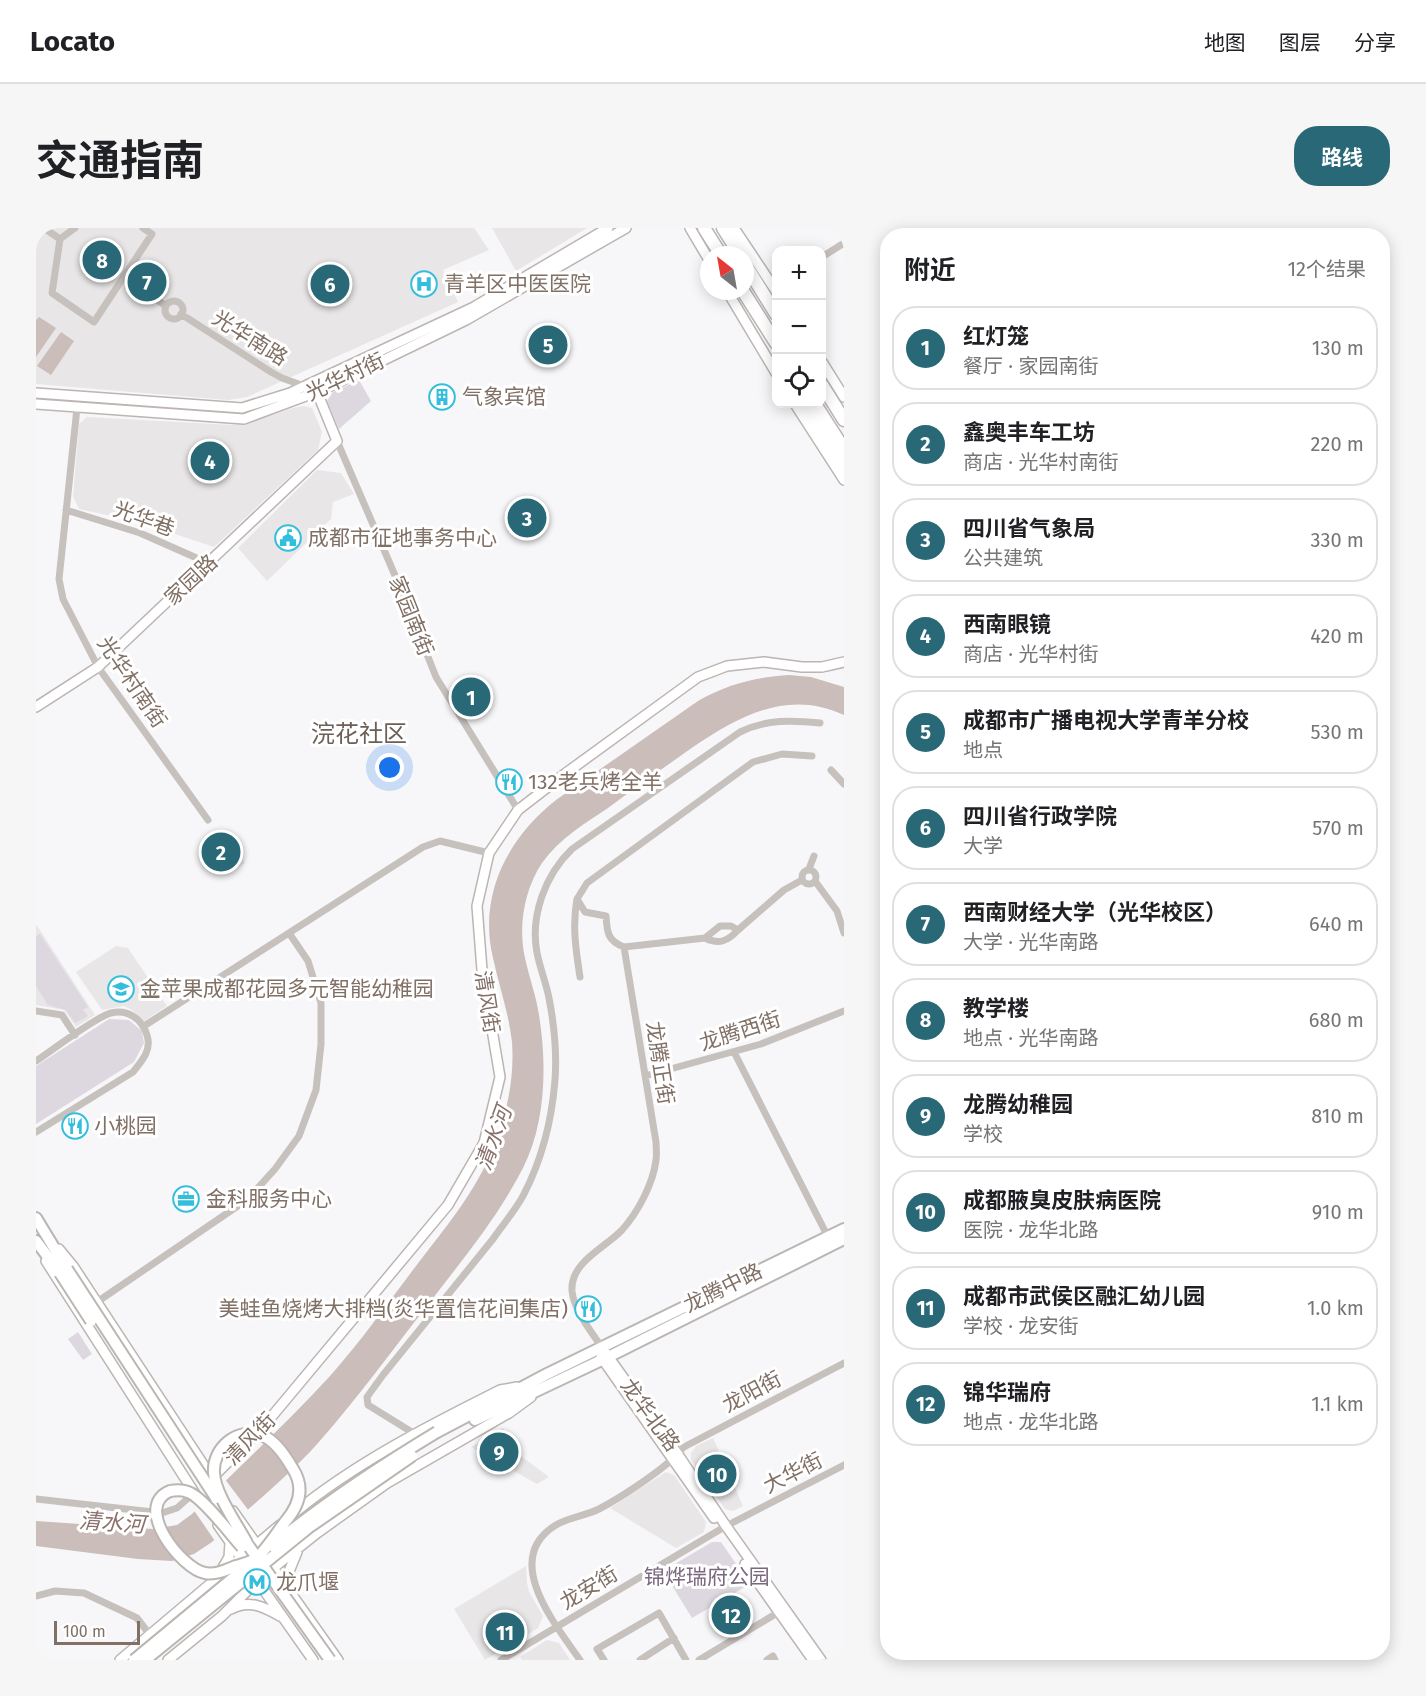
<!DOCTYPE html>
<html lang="zh">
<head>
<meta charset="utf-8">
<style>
	body { margin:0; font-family:"Fira Sans","Noto Sans SC",sans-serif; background:#f6f6f6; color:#202124 }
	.controls { position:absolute; right:18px; top:18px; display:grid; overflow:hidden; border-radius:12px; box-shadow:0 3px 15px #0003 }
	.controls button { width:54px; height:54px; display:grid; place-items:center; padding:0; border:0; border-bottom:2px solid #e0e0e0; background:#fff; color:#202124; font:30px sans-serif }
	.compass { position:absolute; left:664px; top:18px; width:54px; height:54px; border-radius:50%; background:#fff; box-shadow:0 3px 15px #0003; rotate:329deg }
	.scale { position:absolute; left:18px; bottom:15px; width:86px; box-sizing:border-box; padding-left:6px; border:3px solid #817066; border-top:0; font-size:16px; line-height:21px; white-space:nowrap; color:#817066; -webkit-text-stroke:4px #fff; paint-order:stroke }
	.you { position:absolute; left:354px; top:540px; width:21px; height:21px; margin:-15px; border:4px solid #fff; border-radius:50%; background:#1a73e8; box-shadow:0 0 0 9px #1a73e833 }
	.badge { display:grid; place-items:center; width:39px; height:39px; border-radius:50%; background:#296877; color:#fff; font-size:20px; font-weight:700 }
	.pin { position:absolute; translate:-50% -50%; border:3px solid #fff; box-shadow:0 2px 6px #0006 }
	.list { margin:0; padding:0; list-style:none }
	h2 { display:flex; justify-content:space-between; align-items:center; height:78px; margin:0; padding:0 24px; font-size:26px }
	h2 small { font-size:20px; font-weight:400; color:#757577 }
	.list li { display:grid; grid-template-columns:39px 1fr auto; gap:18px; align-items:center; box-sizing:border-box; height:84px; margin:0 12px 12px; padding:0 12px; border:2px solid #e0e0e0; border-radius:24px }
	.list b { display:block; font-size:22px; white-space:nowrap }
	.list p { margin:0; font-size:20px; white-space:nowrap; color:#757577 }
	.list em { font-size:20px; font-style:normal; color:#757577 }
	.icon { flex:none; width:33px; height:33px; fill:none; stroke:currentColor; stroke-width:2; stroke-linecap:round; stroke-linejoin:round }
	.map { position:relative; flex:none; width:808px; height:1432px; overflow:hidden; border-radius:24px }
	header { display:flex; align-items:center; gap:36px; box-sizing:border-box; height:84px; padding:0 30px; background:#fff; border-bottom:2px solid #e0e0e0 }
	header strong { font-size:28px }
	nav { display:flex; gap:33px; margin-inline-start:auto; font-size:21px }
	.intro { display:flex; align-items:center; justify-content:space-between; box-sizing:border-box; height:144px; padding:0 36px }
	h1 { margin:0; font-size:42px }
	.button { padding:15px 27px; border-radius:24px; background:#296877; color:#fff; font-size:21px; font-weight:700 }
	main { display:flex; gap:36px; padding:0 36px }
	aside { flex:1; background:#fff; border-radius:24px; box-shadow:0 3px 15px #0003 }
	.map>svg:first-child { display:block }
	.built { fill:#e8e6e7 }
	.green { fill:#ddd8e0 }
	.water { fill:#cabdba }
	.pier { fill:#f7f7f9 }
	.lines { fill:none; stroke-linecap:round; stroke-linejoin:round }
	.secondary-casing { stroke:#bcb5b1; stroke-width:12 }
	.primary-casing { stroke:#bbb6b2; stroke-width:14 }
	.highway-casing { stroke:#bab5b2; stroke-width:15 }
	.street { stroke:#c7c1be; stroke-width:7 }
	.secondary { stroke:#fff; stroke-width:9 }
	.primary { stroke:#fff; stroke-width:10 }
	.highway { stroke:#fff; stroke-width:12 }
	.primary-bridge-casing { stroke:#bbb6b2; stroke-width:14; stroke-linecap:butt }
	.primary-bridge { stroke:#fff; stroke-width:10 }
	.labels { text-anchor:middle; stroke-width:6; stroke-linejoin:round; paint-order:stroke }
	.poi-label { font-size:21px; fill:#817066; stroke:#fff; text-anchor:start }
	.street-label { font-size:21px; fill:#817066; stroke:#fff }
	.park-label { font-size:21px; fill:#79687e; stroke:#fff }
	.water-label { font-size:22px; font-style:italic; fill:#89716b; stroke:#fff }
	.quarter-label { font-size:24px; fill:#6c5f57; stroke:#fff }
</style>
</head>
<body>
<header>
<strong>Locato</strong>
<nav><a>地图</a><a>图层</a><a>分享</a></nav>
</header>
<div class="intro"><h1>交通指南</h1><a class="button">路线</a></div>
<main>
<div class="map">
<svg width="808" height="1432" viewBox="0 0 808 1432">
	<rect width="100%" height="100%" fill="#f7f7f9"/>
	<!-- built -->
	<path class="built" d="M0 0H438L453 22 407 42 422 74 211 169 192 172 0 156Z
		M456 0H551L480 43Z
		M268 178 276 180 286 204 282 222 178 319 103 294 43 281 37 268 43 196 51 189 196 197 217 193 257 180Z
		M281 242 305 245 318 266 297 274 295 291 231 353 202 320Z
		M187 603 209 635 191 644 168 610Z
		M0 696 59 787 40 799 28 782 0 777Z
		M80 718 92 720 131 778 108 793 96 782 88 778 66 782 40 744Z
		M467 1200 477 1220 485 1228 513 1249 501 1256 435 1219Z
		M677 1210 707 1278 697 1283 689 1281 655 1232V1225L660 1218Z
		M630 1244 638 1247 670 1294 668 1304 640 1320 574 1280Z
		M490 1338 491 1355 493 1364 507 1388 502 1400 449 1432 418 1381Z
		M511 1412 523 1415 534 1432H486L484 1429Z"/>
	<!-- green -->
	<path class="green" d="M323 152 335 173 303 201 291 173 297 164Z
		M4 706 52 779 47 782 52 788 39 795 30 782 12 777 0 758V708Z
		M73 791 93 792 106 803 108 815 98 834 0 896V838Z
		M42 1104 56 1126 47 1132 32 1111Z
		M676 1314H685L714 1356 656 1390 627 1343Z"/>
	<!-- water -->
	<path class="water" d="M3 89 20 100 0 129V92Z
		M25 104 38 113 15 147 1 138Z
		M753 447 775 449 808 459V487C751 461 704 488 657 519 629 539 600 559 572 580 548 596 523 611 506 635 488 662 482 699 489 730 493 749 500 767 503 787 511 836 510 895 487 940 462 989 427 1031 394 1074 357 1121 322 1170 282 1215 250 1251 211 1281 176 1314L158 1326 136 1333 102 1331 0 1318V1293L117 1301 141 1297 156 1286C202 1240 250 1196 294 1148 326 1112 354 1072 383 1034 417 990 451 949 466 895 474 869 478 841 476 814 473 786 463 758 457 730 442 667 471 611 520 572L662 473C691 456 720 449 753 447Z"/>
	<!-- pier -->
	<path class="pier" d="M188 1250 213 1283 179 1313 157 1281Z"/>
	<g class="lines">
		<!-- secondary casing -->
		<g class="secondary-casing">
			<path id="secondary" d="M654 0 673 32
				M698 0 740 63
				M691 63 740 145
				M786 134 808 169
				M0 165 206 180 254 165 438 79 572 0
				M0 176 208 191 286 162 430 92 590 0
				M759 176 808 252
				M0 479 62 439 301 213 281 164 278 162
				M23 1021 37 1038 178 1253
				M10 1033 161 1269
				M569 1124 641 1225 690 1298 785 1432
				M565 1129 678 1290
				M176 1250 227 1199 412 977 448 915 464 849 446 742 441 678 453 625 482 582 530 545 662 449 691 438 728 434 766 439H786L808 434
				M197 1283 302 1432
				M257 1286C319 1235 392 1198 464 1162L481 1159
				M182 1297 277 1432
				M709 1336 777 1432
				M185 1343 193 1329 194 1315
				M253 1363 252 1346 261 1324
				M195 1381C213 1371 228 1379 244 1388
				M84 1432 244 1297
				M132 1432 186 1388 221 1353 281 1305 351 1255 473 1185 495 1169"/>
		</g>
		<!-- primary casing -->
		<g class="primary-casing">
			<path id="primary" d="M0 990 31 1041
				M0 1013 24 1045
				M439 1192 572 1129 808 1011
				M401 1204 511 1146 808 1001"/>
		</g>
		<!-- highway casing -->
		<g class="highway-casing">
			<path id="highway" d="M668 0 685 27
				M687 0 704 27
				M709 36 740 86
				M707 63 740 115
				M786 157 808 192
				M768 176 808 238
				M779 176 808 221"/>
		</g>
		<!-- street -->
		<path class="street" d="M8 0 24 11
			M39 0 24 11 16 65 58 94 116 6 107 0
			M786 29 808 15
			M88 49 130 78
			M129 82a9 9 0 1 1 18 0a9 9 0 1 1-18 0Z
			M145 86 235 144 246 150 268 158
			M41 180 23 351 27 371 62 439 172 592
			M301 213 367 366 400 449 482 582
			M30 282 104 305 172 335
			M795 542 808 556
			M773 641 778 628
			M766 649a7 7 0 1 1 14 0a7 7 0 1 1-14 0Z
			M779 653 801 683 808 705
			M541 671C536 698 540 723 544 749
			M669 710C683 717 692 713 702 702
			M588 719C572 713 571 705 570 688L549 684 541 671 551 655 717 534 746 526 776 528
			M0 783 26 787 39 807
			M108 798 387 619 404 613 453 625
			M698 824 792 1009
			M0 833C15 823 61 788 75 785 92 781 106 791 111 807 116 822 106 833 97 844L0 904
			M609 848 725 816 808 783
			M61 1074 212 971 239 941 263 908 280 862 285 816V775L272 733 253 705
			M566 1120C556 1104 538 1083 536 1063 534 1034 569 1020 586 1002 602 984 617 956 620 932 621 926 620 919 620 914L588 719 669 710 684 698H695L702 702 748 662 766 652
			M379 1206 332 1177 331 1169 347 1147 457 1011C467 996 480 982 488 966 506 931 516 890 519 852 521 825 518 796 513 770 510 755 504 740 501 725 494 688 509 647 536 621L704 504C731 491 756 492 784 495
			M0 1271 126 1285 141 1280 158 1265
			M0 1368 19 1363 48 1365 101 1390 114 1407
			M465 1432 690 1298 808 1237
			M544 1432C520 1397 464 1331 520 1297 533 1289 549 1288 563 1281 584 1270 614 1250 632 1235 638 1230 642 1224 648 1219L808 1135
			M568 1432 561 1421 623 1385 650 1432
			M604 1432 638 1410
			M663 1432 743 1384
			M731 1432 737 1428 739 1432"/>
		<!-- secondary -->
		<use href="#secondary" class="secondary"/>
		<!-- primary -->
		<use href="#primary" class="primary"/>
		<!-- highway -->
		<use href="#highway" class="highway"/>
		<!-- primary-bridge casing -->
		<g class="primary-bridge-casing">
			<path id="primary-bridge" d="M31 1041 180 1270
				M24 1045 55 1093
				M207 1310 294 1432
				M236 1318C288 1275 343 1239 401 1204
				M206 1319C194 1306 167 1269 152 1264 147 1262 139 1262 134 1263 96 1279 146 1341 169 1345 180 1347 190 1342 200 1338 206 1336 216 1334 221 1330 231 1320 240 1306 249 1294 263 1278 269 1260 257 1241 250 1229 240 1213 227 1208 202 1198 176 1220 178 1245 179 1266 201 1296 211 1315
				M98 1432 214 1336
				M109 1432 272 1300 376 1228"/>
		</g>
		<!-- primary-bridge -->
		<use href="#primary-bridge" class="primary-bridge"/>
	</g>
	<!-- icons -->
	<defs>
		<g id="hospital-ring" transform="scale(1.35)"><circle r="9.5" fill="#fff" stroke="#34bedd" stroke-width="1.5"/><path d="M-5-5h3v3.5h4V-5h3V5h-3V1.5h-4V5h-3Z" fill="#34bedd"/></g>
		<g id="building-ring" transform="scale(1.35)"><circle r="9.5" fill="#fff" stroke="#34bedd" stroke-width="1.5"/><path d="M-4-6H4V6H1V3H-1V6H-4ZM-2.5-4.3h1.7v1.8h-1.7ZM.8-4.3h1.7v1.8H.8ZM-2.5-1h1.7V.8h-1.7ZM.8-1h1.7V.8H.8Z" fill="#34bedd"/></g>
		<g id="civic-ring" transform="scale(1.35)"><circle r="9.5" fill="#fff" stroke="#34bedd" stroke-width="1.5"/><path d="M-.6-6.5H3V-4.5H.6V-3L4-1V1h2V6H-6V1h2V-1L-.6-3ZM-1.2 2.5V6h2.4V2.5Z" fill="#34bedd"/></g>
		<g id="restaurant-ring" transform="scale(1.35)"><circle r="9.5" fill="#fff" stroke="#34bedd" stroke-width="1.5"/><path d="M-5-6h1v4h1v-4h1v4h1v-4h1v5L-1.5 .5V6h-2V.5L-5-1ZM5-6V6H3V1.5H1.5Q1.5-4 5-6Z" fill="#34bedd"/></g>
		<g id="school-ring" transform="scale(1.35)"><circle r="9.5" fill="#fff" stroke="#34bedd" stroke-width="1.5"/><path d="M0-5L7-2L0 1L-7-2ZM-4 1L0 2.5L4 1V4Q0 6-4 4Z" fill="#34bedd"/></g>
		<g id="office-ring" transform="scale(1.35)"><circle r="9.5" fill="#fff" stroke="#34bedd" stroke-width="1.5"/><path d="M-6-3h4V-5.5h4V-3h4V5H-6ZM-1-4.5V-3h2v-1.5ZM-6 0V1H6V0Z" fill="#34bedd"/></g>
		<g id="metro-ring" transform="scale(1.35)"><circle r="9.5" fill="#fff" stroke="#34bedd" stroke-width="1.5"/><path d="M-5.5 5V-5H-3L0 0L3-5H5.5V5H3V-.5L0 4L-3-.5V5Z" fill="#34bedd"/></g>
	</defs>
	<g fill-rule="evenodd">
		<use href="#hospital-ring" x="388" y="56"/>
		<use href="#building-ring" x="406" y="169"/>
		<use href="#civic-ring" x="252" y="310"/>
		<use href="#restaurant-ring" x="473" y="554"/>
		<use href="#school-ring" x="85" y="761"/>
		<use href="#restaurant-ring" x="39" y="898"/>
		<use href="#office-ring" x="150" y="971"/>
		<use href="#restaurant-ring" x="552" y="1081"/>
		<use href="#metro-ring" x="221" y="1354"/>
	</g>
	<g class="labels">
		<!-- poi labels -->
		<g class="poi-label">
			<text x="408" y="63">青羊区中医医院</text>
			<text x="426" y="176">气象宾馆</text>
			<text x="272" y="317">成都市征地事务中心</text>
			<text x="492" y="561">132老兵烤全羊</text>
			<text x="104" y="768">金苹果成都花园多元智能幼稚园</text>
			<text x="58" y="905">小桃园</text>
			<text x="170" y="978">金科服务中心</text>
			<text x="532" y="1088" text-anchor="end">美蛙鱼烧烤大排档(炎华置信花间集店)</text>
			<text x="240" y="1361">龙爪堰</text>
		</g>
		<!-- street labels -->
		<g class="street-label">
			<text transform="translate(214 110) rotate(32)" y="7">光华南路</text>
			<text transform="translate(309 149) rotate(-25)" y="7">光华村街</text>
			<text transform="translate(108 291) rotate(20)" y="7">光华巷</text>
			<text transform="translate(155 352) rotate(-43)" y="7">家园路</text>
			<text transform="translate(375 388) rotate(68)" y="7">家园南街</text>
			<text transform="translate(96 454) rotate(56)" y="7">光华村南街</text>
			<text transform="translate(451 774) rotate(81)" y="7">清风街</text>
			<text transform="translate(704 803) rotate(-18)" y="7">龙腾西街</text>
			<text transform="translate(624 835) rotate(81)" y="7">龙腾正街</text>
			<text transform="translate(687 1060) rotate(-26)" y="7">龙腾中路</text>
			<text transform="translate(716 1164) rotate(-28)" y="7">龙阳街</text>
			<text transform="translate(614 1187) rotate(54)" y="7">龙华北路</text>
			<text transform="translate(214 1211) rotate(-46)" y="7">清风街</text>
			<text transform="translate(757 1245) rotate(-27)" y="7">大华街</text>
			<text transform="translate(553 1360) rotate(-31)" y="7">龙安街</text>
		</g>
		<!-- park labels -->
		<g class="park-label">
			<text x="671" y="1356">锦烨瑞府公园</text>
		</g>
		<!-- water labels -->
		<g class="water-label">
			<text transform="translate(457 910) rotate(-70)" y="8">清水河</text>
			<text transform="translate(76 1294) rotate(4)" y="8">清水河</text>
		</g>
		<!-- quarter labels -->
		<g class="quarter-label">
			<text x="323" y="514">浣花社区</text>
		</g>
	</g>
</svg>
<div class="controls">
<button>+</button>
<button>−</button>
<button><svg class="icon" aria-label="locate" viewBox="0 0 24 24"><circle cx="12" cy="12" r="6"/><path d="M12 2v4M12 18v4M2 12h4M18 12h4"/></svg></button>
</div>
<svg class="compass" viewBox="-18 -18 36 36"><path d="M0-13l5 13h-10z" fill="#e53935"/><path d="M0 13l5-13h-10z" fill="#757577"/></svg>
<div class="scale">100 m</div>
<div class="you"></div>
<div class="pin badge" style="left:435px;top:469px">1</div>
<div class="pin badge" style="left:185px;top:624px">2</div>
<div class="pin badge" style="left:491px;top:290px">3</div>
<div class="pin badge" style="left:174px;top:233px">4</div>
<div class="pin badge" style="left:512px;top:117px">5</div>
<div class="pin badge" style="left:294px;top:56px">6</div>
<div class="pin badge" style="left:111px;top:54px">7</div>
<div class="pin badge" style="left:66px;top:32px">8</div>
<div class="pin badge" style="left:463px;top:1224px">9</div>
<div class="pin badge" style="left:681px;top:1246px">10</div>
<div class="pin badge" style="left:469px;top:1404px">11</div>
<div class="pin badge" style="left:695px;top:1387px">12</div>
</div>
<aside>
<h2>附近<small>12个结果</small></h2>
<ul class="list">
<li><span class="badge">1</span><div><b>红灯笼</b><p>餐厅 · 家园南街</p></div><em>130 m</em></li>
<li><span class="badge">2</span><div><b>鑫奥丰车工坊</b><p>商店 · 光华村南街</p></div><em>220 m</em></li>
<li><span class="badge">3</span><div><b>四川省气象局</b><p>公共建筑</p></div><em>330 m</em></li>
<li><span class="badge">4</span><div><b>西南眼镜</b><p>商店 · 光华村街</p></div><em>420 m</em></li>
<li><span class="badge">5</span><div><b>成都市广播电视大学青羊分校</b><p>地点</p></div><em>530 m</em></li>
<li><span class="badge">6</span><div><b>四川省行政学院</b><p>大学</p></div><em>570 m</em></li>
<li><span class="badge">7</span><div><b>西南财经大学（光华校区）</b><p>大学 · 光华南路</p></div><em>640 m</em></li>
<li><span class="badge">8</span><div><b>教学楼</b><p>地点 · 光华南路</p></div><em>680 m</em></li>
<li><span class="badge">9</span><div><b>龙腾幼稚园</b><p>学校</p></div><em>810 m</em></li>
<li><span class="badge">10</span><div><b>成都腋臭皮肤病医院</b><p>医院 · 龙华北路</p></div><em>910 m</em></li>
<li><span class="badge">11</span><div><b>成都市武侯区融汇幼儿园</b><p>学校 · 龙安街</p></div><em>1.0 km</em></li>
<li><span class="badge">12</span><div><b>锦华瑞府</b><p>地点 · 龙华北路</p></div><em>1.1 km</em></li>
</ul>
</aside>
</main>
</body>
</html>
